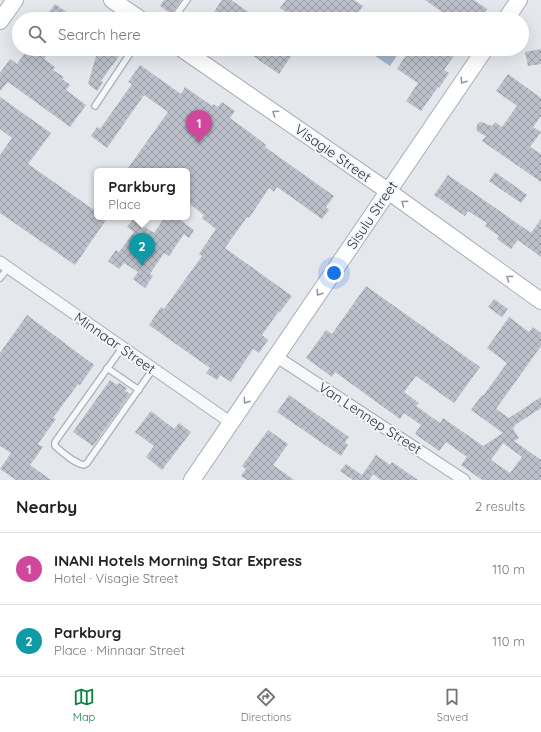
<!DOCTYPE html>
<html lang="en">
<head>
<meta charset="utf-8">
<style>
	body { margin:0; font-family:Quicksand,sans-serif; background:#f6f6f6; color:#222 }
	.you { position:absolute; left:334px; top:273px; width:14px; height:14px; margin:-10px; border:3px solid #fff; border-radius:50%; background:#1a73e8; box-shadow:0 0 0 6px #1a73e833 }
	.badge { display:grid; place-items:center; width:26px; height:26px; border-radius:50%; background:#0b8043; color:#fff; font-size:13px; font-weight:700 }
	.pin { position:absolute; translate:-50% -33px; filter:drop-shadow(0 1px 2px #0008) }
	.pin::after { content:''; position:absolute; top:21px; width:14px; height:12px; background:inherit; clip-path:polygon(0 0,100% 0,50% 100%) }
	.popup { position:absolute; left:94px; top:168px; width:96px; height:52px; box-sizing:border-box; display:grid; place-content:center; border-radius:6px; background:#fff; filter:drop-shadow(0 1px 3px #0005); font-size:13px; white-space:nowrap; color:#767676 }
	.popup b { font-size:15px; color:#222 }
	.popup::after { content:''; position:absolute; left:50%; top:100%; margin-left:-8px; border:8px solid transparent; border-top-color:#fff }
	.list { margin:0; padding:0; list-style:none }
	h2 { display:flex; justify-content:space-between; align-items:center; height:52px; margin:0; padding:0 16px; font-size:17px }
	h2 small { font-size:13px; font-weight:400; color:#767676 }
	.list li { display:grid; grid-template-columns:26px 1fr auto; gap:12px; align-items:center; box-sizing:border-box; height:72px; padding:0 16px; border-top:1px solid #e0e0e0 }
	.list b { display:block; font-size:15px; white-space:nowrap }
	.list p { margin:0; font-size:13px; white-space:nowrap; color:#767676 }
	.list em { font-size:13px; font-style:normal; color:#767676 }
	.icon { flex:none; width:22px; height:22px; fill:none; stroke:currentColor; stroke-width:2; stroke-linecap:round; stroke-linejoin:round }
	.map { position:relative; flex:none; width:541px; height:480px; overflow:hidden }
	.search { position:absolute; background:#fff; box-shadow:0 4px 16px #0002; left:12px; right:12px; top:12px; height:44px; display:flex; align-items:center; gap:10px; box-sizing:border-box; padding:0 14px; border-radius:22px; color:#767676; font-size:15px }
	.sheet { height:196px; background:#fff }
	nav { display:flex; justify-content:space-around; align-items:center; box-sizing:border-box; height:56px; border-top:1px solid #e0e0e0; background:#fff; font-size:11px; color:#767676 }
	nav a { display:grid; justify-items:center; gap:2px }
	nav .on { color:#0b8043 }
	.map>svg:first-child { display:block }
	.water { fill:#9fb4cc }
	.building { fill:url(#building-cross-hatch); fill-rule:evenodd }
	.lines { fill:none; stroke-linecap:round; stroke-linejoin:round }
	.lane-casing { stroke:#a9aeb7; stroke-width:8 }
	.street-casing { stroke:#a9aeb7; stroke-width:13 }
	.secondary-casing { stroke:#a9aeb7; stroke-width:18 }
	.lane { stroke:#f7f8fa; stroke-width:5.5 }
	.street { stroke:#f7f8fa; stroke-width:11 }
	.secondary { stroke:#fff; stroke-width:16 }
	.oneway { stroke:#959aa2 }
	.labels { text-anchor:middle; stroke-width:4; stroke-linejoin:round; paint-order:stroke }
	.street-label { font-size:14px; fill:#2b3445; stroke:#f4f6f9 }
</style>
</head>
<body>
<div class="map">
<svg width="541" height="480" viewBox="0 0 541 480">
	<defs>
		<pattern id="building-cross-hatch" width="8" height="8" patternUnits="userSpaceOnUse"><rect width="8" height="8" fill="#bbc0ca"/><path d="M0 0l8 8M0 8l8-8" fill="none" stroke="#989da6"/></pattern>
	</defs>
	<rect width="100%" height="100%" fill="#e4e7ec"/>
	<!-- water -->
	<path class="water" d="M365 49H398L400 51 390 66Z"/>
	<!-- building -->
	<path class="building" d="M164 0H182L171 14 160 6Z
		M222 0H231L258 19H209Z
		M286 0H354L363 6 353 19H296L280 8Z
		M425 0H474L487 9 480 19H442L445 14Z
		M55 4 77 19H51L46 16Z
		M28 49H36L46 56 44 59 55 67 53 70 64 77 62 79 70 85 66 90 86 105 70 127 8 82 0 91V73L10 59 17 64Z
		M98 49H124L101 81 103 82 97 91 88 84Z
		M243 49H296L279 74Z
		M410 49H459L444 70 449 73 439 88 438 87 421 111 406 101 418 83 397 69Z
		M541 49V64L528 66 525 52Z
		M140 65 181 94 185 87 212 106 213 104 218 107 222 102 235 111 230 118 252 134 266 145 265 147 334 196 326 207 329 210 322 219 277 187 274 192 269 188 249 218 247 217 225 248 292 296 280 312 279 311 262 335 268 340 259 353 253 349 231 382 220 375 217 380 206 373 210 368 149 325 161 307 164 309 202 256 199 254 216 229 202 218 204 215 187 202V171H126L168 112 144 95 107 148 91 136 97 127 100 129 132 84 128 82Z
		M508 74 541 98V116L533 127 541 132 530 147 541 154V182L482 141 486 136 478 132 476 128 478 123 481 122 492 126 495 122 502 127 517 106 496 91Z
		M0 97 51 133 28 164 97 212V217H108L75 265 0 213V155L12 138 0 129Z
		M495 172 527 195 521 203 489 181Z
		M448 175 531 233 541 219V257L518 240 511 249 497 239 499 236 485 226 487 223 468 211 465 216 434 195Z
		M165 217H176L194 230 189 238 184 234 169 256 164 253 150 274 153 276 145 288 133 279 138 272 124 263 119 269 108 261 116 250 119 252 134 232 127 227 133 219 154 233Z
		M366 286 480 367 454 403 416 376 404 392 419 403 416 406 440 423 443 418 483 446 503 433 471 410 482 395 483 396 507 363 487 348 509 317 529 332 533 327 541 333V346L496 409 509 418 541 397V408L515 425 513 429 519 438 514 441 541 460V480H482L461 465 467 457 446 442 439 451 415 434 421 425 404 413 400 419 335 372 332 377 306 358 326 330 332 334ZM503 443 522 457 510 473 491 460Z
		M494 299 508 309 502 317 488 307Z
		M27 315 94 365 80 385 78 384 53 418 56 419 38 444 43 447 30 465 51 480H16L0 469 11 453 0 446V353Z
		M110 380 117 385 119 383 127 388 125 391 130 394 93 446 73 432Z
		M289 395 349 437 345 442 348 445 341 456 277 412Z
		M151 411 174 429 179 423 191 432 162 470 146 457 154 446 135 432Z
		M268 430 288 444 273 465 294 480H247L241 476 246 469 242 466Z
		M376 455 390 465 392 462 418 480H381L373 474 369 480H353L340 471 346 464 362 475Z"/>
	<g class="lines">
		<!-- lane casing -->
		<g class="lane-casing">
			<path id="lane" d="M173 19 187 0
				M95 106 133 49
				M0 278 8 268
				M122 348 55 442V446C63 453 74 463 84 465L87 463 153 369
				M107 368 139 390"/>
		</g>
		<!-- street casing -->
		<g class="street-casing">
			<path id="street" d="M0 262 230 422
				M277 357 464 480"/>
		</g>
		<!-- secondary casing -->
		<g class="secondary-casing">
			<path id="secondary" d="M112 0 140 19
				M506 19 519 0
				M0 21 15 0
				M182 49 388 191 541 301
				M192 480 485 49"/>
		</g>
		<!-- lane -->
		<use href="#lane" class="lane"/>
		<!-- street -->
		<use href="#street" class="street"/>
		<!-- secondary -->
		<use href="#secondary" class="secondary"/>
	</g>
	<!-- one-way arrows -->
	<defs><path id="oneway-chevron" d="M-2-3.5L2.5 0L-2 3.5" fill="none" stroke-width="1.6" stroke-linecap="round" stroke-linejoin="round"/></defs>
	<g class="oneway">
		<use href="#oneway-chevron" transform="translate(463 81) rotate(124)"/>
		<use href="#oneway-chevron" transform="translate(275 113) rotate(-145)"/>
		<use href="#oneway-chevron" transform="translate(404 203) rotate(-144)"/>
		<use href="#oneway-chevron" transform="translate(509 278) rotate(-144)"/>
		<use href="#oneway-chevron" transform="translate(319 293) rotate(124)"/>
		<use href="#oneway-chevron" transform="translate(246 401) rotate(125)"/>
	</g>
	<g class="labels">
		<!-- street labels -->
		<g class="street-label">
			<text transform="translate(333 153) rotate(35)" y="5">Visagie Street</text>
			<text transform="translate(372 215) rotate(-56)" y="5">Sisulu Street</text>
			<text transform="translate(115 343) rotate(35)" y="5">Minnaar Street</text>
			<text transform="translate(370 418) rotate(33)" y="5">Van Lennep Street</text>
		</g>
	</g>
</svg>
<div class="you"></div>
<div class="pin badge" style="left:199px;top:143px;background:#d1479c">1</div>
<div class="pin badge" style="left:142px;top:266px;background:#0f9aa8">2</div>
<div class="popup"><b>Parkburg</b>Place</div>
<div class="search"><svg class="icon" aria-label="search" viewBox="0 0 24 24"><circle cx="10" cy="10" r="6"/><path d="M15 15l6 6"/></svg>Search here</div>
</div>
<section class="sheet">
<h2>Nearby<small>2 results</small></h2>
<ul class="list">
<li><span class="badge" style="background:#d1479c">1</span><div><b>INANI Hotels Morning Star Express</b><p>Hotel · Visagie Street</p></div><em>110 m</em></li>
<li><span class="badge" style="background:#0f9aa8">2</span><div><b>Parkburg</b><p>Place · Minnaar Street</p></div><em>110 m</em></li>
</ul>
</section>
<nav>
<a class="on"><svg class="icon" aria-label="map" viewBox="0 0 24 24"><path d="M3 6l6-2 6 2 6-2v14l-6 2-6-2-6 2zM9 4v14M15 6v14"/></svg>Map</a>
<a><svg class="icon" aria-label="directions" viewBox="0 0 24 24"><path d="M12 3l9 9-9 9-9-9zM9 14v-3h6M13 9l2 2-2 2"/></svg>Directions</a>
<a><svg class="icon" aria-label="saved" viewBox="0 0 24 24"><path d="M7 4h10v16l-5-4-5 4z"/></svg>Saved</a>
</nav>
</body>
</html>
